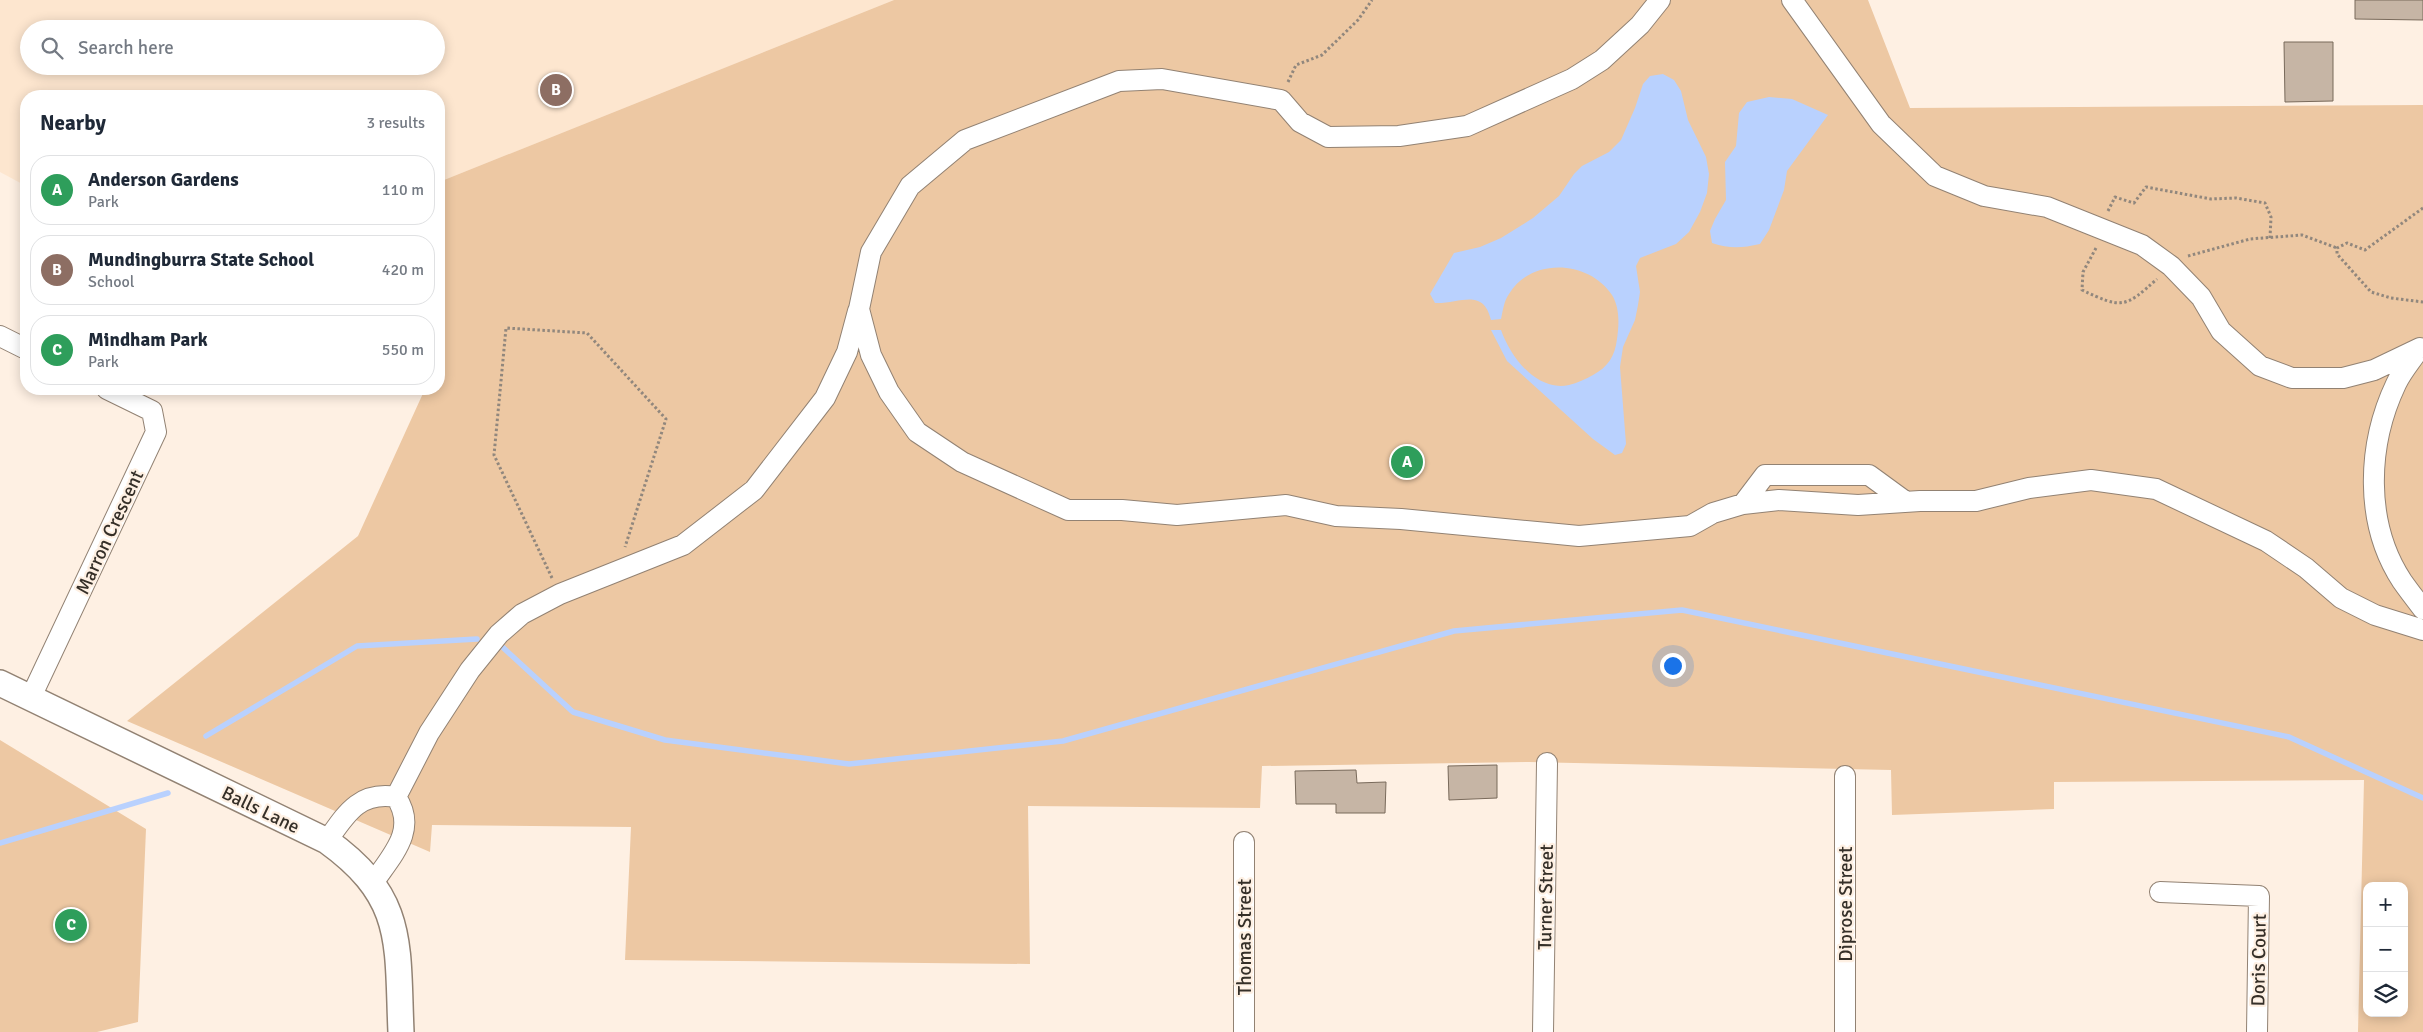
<!DOCTYPE html>
<html lang="en">
<head>
<meta charset="utf-8">
<style>
	body { margin:0; font-family:Signika,sans-serif; background:#f6f6f7; color:#1f2937 }
	.controls { position:absolute; right:15px; bottom:15px; display:grid; overflow:hidden; border-radius:10px; box-shadow:0 2px 12px #0003 }
	.controls button { width:45px; height:45px; display:grid; place-items:center; padding:0; border:0; border-bottom:1px solid #e0e1e3; background:#fff; color:#1f2937; font:25px sans-serif }
	.you { position:absolute; left:1672px; top:665px; width:18px; height:18px; margin:-12px; border:4px solid #fff; border-radius:50%; background:#1a73e8; box-shadow:0 0 0 8px #1a73e833 }
	.badge { display:grid; place-items:center; width:32px; height:32px; border-radius:50%; background:#2b5dcb; color:#fff; font-size:16px; font-weight:700 }
	.pin { position:absolute; translate:-50% -50%; border:2px solid #fff; box-shadow:0 1px 5px #0006 }
	.list { margin:0; padding:0; list-style:none }
	h2 { display:flex; justify-content:space-between; align-items:center; height:65px; margin:0; padding:0 20px; font-size:21px }
	h2 small { font-size:16px; font-weight:400; color:#747a83 }
	.list li { display:grid; grid-template-columns:32px 1fr auto; gap:15px; align-items:center; box-sizing:border-box; height:70px; margin:0 10px 10px; padding:0 10px; border:1px solid #e0e1e3; border-radius:20px }
	.list b { display:block; font-size:19px; white-space:nowrap }
	.list p { margin:0; font-size:16px; white-space:nowrap; color:#747a83 }
	.list em { font-size:16px; font-style:normal; color:#747a83 }
	.icon { flex:none; width:28px; height:28px; fill:none; stroke:currentColor; stroke-width:2; stroke-linecap:round; stroke-linejoin:round }
	.map { position:relative; flex:none; width:2423px; height:1032px; overflow:hidden }
	.search { position:absolute; background:#fff; box-shadow:0 2px 12px #0003; left:20px; top:20px; width:425px; height:55px; display:flex; align-items:center; gap:12px; box-sizing:border-box; padding:0 18px; border-radius:28px; color:#747a83; font-size:19px }
	.panel { position:absolute; background:#fff; box-shadow:0 2px 12px #0003; left:20px; top:90px; width:425px; height:305px; border-radius:20px }
	.map>svg:first-child { display:block }
	.built { fill:#fde6cf; fill-rule:evenodd }
	.green { fill:#edc8a3; fill-rule:evenodd }
	.water { fill:#b9d1fe }
	.lines { fill:none; stroke-linecap:round; stroke-linejoin:round }
	.stream { stroke:#b9d1fe; stroke-width:5.5 }
	.building { fill:#c6b5a5; stroke:#796a5b }
	.minor-casing { stroke:#928273; stroke-width:22 }
	.major-casing { stroke:#928273; stroke-width:28 }
	.path { stroke:#91877d; stroke-width:3; stroke-dasharray:2.5 2.5; stroke-linecap:butt }
	.minor { stroke:#fff; stroke-width:20 }
	.major { stroke:#fff; stroke-width:25 }
	.labels { text-anchor:middle; stroke-width:4.5; stroke-linejoin:round; paint-order:stroke }
	.street-label { font-size:19px; fill:#352f28; stroke:#fef0e3 }
</style>
</head>
<body>
<div class="map">
<svg width="2423" height="1032" viewBox="0 0 2423 1032">
	<rect width="100%" height="100%" fill="#fef0e3"/>
	<!-- built -->
	<path class="built" d="M0 0H894L439 182V96H26V186L0 172ZM29 29H436V66H29Z"/>
	<!-- green -->
	<path class="green" d="M894 0H1868L1910 108 2423 105V1032H2358L2364 780 2054 782V809L1892 815 1891 770 1529 762 1262 766 1260 808 1028 806 1030 964 625 960 631 827 432 825 430 852 127 721 358 536 425 389H439V182ZM2367 886H2404V1013H2367Z
		M0 740 146 829 138 1022 97 1032H0Z"/>
	<!-- water -->
	<path class="water" d="M1663 74 1674 80 1681 91 1688 120 1706 157 1709 174 1707 193 1700 212 1689 232 1676 244 1640 258 1636 266 1640 292 1638 305 1635 320 1623 347 1620 367 1626 444 1622 453 1615 455 1593 439 1507 361 1491 330H1501C1510 356 1536 392 1569 385 1577 383 1586 379 1593 375 1608 367 1615 356 1617 339 1619 325 1620 308 1612 295 1589 260 1531 257 1509 294 1504 301 1503 310 1501 319L1491 320C1483 287 1460 304 1435 303L1430 294 1454 253 1480 247 1501 238 1533 218 1559 196 1574 174 1582 166 1609 152 1621 140 1635 108 1643 84 1650 76Z
		M1769 97 1792 99 1828 115 1787 171 1784 190 1769 230 1760 244C1742 248 1730 249 1712 243L1710 231 1715 219 1726 200 1725 162 1736 146 1739 113 1747 102Z"/>
	<g class="lines">
		<!-- stream -->
		<path class="stream" d="M497 642 573 712 665 740 849 764 1063 741 1454 631 1682 610 2289 737 2423 798
			M206 736 357 646 477 639
			M0 843 168 793"/>
	</g>
	<!-- building -->
	<path class="building" d="M2355 0H2423V20L2355 19Z
		M2284 42H2333V101L2285 102Z
		M1497 765V798L1449 800 1448 766Z
		M1356 770 1357 783 1386 782 1385 813H1336V804H1296L1295 771Z"/>
	<g class="lines">
		<!-- minor casing -->
		<g class="minor-casing">
			<path id="minor" d="M1660 0 1640 25 1602 60 1572 79 1467 126 1399 136 1328 137 1300 122 1281 100 1162 79 1119 81 965 140 910 186 871 252 859 309 871 355 889 392 917 432 962 462 1068 510H1122L1177 515 1286 505 1336 516 1401 519 1579 536 1690 526 1713 513 1743 504 1779 500 1858 505 1920 501H1976L2029 488 2091 480 2156 489 2266 541 2306 568 2341 598 2375 615 2423 630
				M1792 0 1881 124 1935 176 1984 196 2047 207 2142 245 2171 266 2201 297 2221 331 2260 366 2292 378H2343L2374 370 2420 348
				M0 336 26 349
				M2419 349C2412 360 2402 371 2396 384 2367 445 2364 523 2402 581 2409 591 2416 600 2423 609
				M1743 504 1765 475H1869L1906 502
				M31 697 156 432 152 411 107 389
				M1845 776V1032
				M396 797 429 733 470 670 499 634 522 614 560 594 683 545 754 490 825 398 847 352 858 311
				M327 841C346 814 359 791 396 797 418 830 392 855 373 883
				M2160 892 2259 896 2257 1032
				M1244 1032V842
				M1543 1032 1547 763"/>
		</g>
		<!-- major casing -->
		<g class="major-casing">
			<path id="major" d="M0 683 327 841C406 898 397 943 401 1032"/>
		</g>
		<!-- path -->
		<path class="path" d="M1288 82 1296 65 1322 55 1358 20 1372 0
			M2423 208 2365 250 2347 243 2337 248V254L2371 292 2391 298 2423 302
			M2108 211 2115 197 2134 203 2146 187 2211 199 2236 198 2265 203 2271 217 2270 238
			M2096 248 2083 272 2082 290C2122 309 2125 308 2157 279
			M2188 256 2250 239 2302 235 2337 248
			M552 578 494 455 506 328 587 333 666 419 625 547"/>
		<!-- minor -->
		<use href="#minor" class="minor"/>
		<!-- major -->
		<use href="#major" class="major"/>
	</g>
	<g class="labels">
		<!-- street labels -->
		<g class="street-label">
			<text transform="translate(109 532) rotate(-65)" y="7">Marron Crescent</text>
			<text transform="translate(261 809) rotate(26)" y="7">Balls Lane</text>
			<text transform="translate(1545 897) rotate(-89)" y="7">Turner Street</text>
			<text transform="translate(1845 904) rotate(-90)" y="7">Diprose Street</text>
			<text transform="translate(1244 937) rotate(-90)" y="7">Thomas Street</text>
			<text transform="translate(2258 960) rotate(-89)" y="7">Doris Court</text>
		</g>
	</g>
</svg>
<div class="controls">
<button>+</button>
<button>−</button>
<button><svg class="icon" aria-label="layers" viewBox="0 0 24 24"><path d="M12 4l9 5-9 5-9-5zM3 14l9 5 9-5"/></svg></button>
</div>
<div class="you"></div>
<div class="pin badge" style="left:1407px;top:462px;background:#2e9e5b">A</div>
<div class="pin badge" style="left:556px;top:90px;background:#8d6e63">B</div>
<div class="pin badge" style="left:71px;top:925px;background:#2e9e5b">C</div>
<div class="search"><svg class="icon" aria-label="search" viewBox="0 0 24 24"><circle cx="10" cy="10" r="6"/><path d="M15 15l6 6"/></svg>Search here</div>
<section class="panel">
<h2>Nearby<small>3 results</small></h2>
<ul class="list">
<li><span class="badge" style="background:#2e9e5b">A</span><div><b>Anderson Gardens</b><p>Park</p></div><em>110 m</em></li>
<li><span class="badge" style="background:#8d6e63">B</span><div><b>Mundingburra State School</b><p>School</p></div><em>420 m</em></li>
<li><span class="badge" style="background:#2e9e5b">C</span><div><b>Mindham Park</b><p>Park</p></div><em>550 m</em></li>
</ul>
</section>
</div>
</body>
</html>
